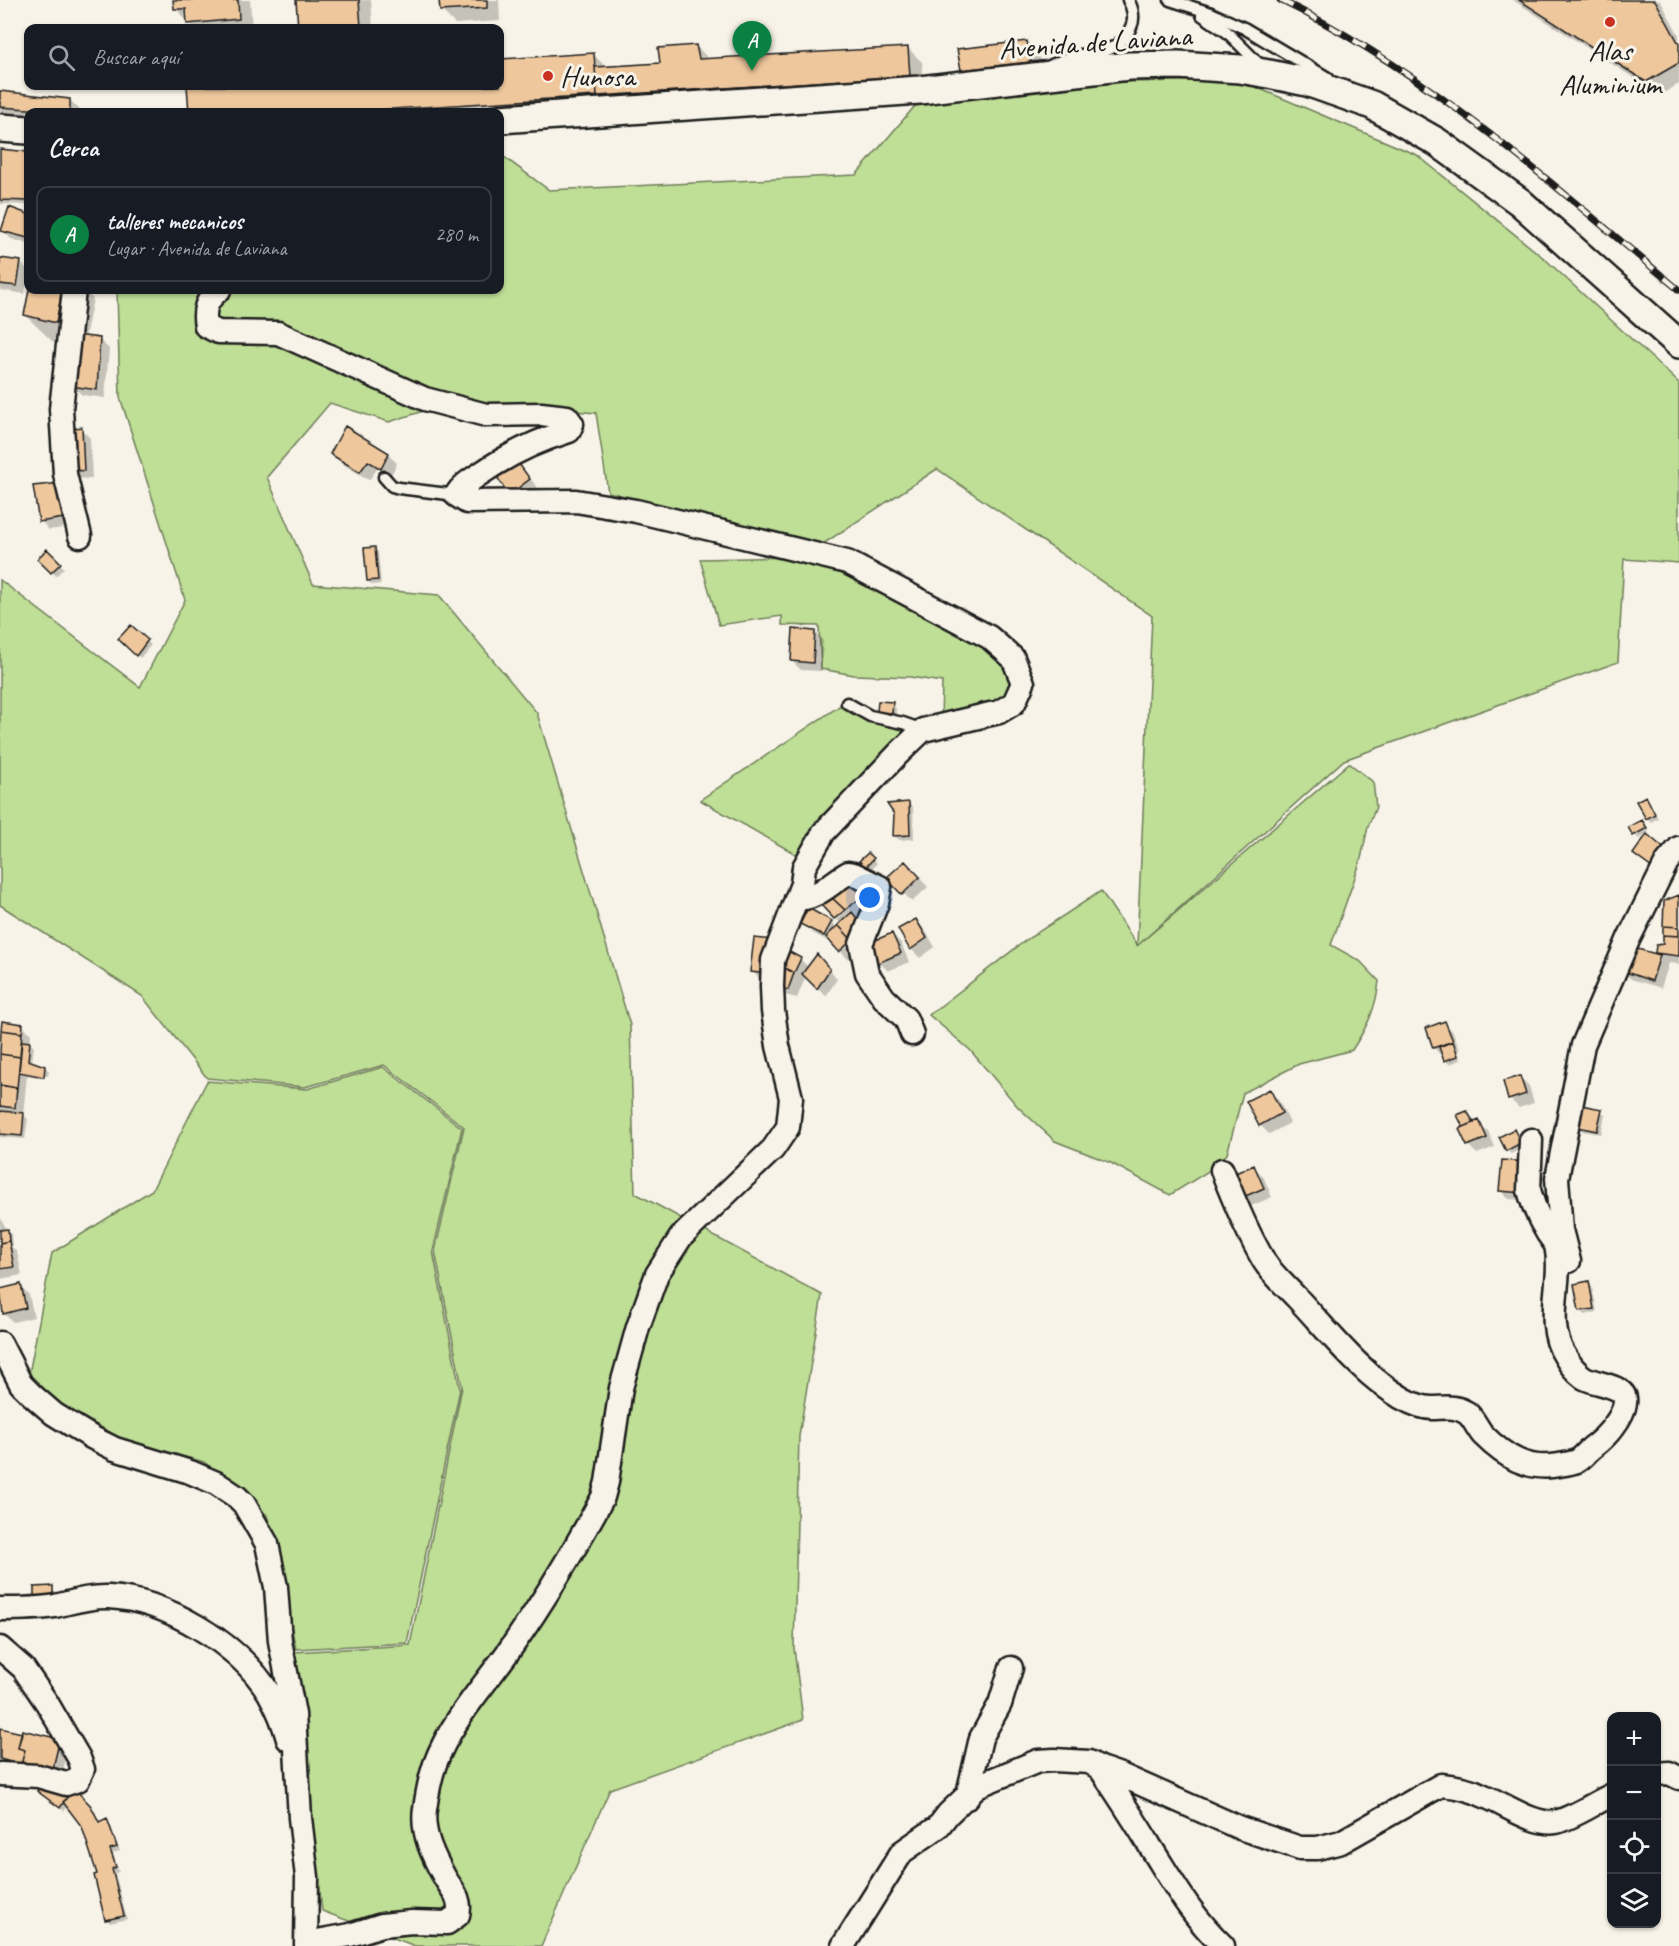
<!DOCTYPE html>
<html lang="es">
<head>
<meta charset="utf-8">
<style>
	body { margin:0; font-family:Caveat,sans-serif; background:#242831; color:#f1f3f6 }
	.controls { position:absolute; right:18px; bottom:18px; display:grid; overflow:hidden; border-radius:12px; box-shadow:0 2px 4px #0004 }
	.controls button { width:54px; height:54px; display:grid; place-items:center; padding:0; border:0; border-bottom:2px solid #363941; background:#171b24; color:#f1f3f6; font:30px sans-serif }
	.you { position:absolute; left:870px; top:898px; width:21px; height:21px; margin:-15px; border:4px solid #fff; border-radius:50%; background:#1a73e8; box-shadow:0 0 0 9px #1a73e833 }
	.badge { display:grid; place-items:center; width:39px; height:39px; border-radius:50%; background:#0b8043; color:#fff; font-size:20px; font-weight:700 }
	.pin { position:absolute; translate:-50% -50px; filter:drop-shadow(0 2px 3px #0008) }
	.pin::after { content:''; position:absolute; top:32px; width:21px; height:18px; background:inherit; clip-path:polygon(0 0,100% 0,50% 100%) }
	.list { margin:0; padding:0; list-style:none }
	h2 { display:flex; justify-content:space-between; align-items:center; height:78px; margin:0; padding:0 24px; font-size:26px }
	h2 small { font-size:20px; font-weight:400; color:#9ea1a6 }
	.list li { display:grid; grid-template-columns:39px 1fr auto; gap:18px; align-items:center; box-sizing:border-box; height:96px; margin:0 12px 12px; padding:0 12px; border:2px solid #363941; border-radius:12px }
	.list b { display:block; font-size:22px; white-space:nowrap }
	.list p { margin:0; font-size:20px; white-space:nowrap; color:#9ea1a6 }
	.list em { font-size:20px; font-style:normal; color:#9ea1a6 }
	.icon { flex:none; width:33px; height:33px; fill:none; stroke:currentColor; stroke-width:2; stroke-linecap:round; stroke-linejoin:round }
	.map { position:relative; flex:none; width:1679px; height:1946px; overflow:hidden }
	.search { position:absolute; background:#171b24; box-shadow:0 2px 4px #0004; left:24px; top:24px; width:480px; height:66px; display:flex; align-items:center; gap:15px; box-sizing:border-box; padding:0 21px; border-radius:12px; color:#9ea1a6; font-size:22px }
	.panel { position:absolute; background:#171b24; box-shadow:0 2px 4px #0004; left:24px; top:108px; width:480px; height:186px; border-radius:12px }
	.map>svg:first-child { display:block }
	.green { fill:#bfde96; stroke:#6e7d59; stroke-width:1.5 }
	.shadow { fill:#0003 }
	.building { fill:#eec79d; stroke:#1c1c1c; stroke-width:1.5 }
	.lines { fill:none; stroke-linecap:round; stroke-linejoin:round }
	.service-casing { stroke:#1c1c1c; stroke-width:15 }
	.minor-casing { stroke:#1c1c1c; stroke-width:27 }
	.tertiary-casing { stroke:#1c1c1c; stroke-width:32 }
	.service { stroke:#f7f3e8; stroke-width:10 }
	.minor { stroke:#f7f3e8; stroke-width:22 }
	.tertiary { stroke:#f7f3e8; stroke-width:27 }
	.rail-casing { stroke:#1c1c1c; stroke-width:7 }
	.rail { stroke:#f7f3e8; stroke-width:4.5; stroke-dasharray:14; stroke-linecap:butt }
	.poi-dot { fill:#c8321e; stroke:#f7f3e8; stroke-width:2 }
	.labels { text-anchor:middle; stroke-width:6; stroke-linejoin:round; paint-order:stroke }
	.street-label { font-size:30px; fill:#1c1c1c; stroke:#f7f3e8 }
	.poi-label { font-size:30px; fill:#1c1c1c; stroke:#f7f3e8 }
</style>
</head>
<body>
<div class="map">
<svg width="1679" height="1946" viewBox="0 0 1679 1946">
	<rect width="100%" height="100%" fill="#f7f3e8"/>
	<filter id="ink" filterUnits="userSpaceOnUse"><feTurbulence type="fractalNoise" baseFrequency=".0167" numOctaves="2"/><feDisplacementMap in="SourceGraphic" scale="12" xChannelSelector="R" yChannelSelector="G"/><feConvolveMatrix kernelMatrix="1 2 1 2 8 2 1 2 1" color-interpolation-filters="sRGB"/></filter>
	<g filter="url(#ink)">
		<!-- green -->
		<path class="green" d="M1239 80 1417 155 1545 259 1679 383V563L1624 559 1618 662 1344 760 1137 946 1349 763 1373 782 1376 807 1368 827 1360 863 1331 945 1360 961 1379 981C1376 1009 1367 1027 1352 1050L1299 1064 1243 1093 1227 1154 1207 1172 1170 1195 1111 1163 1055 1141 1018 1107 970 1050 929 1015 1026 940 1101 891 1137 945 1152 616 937 469 823 544 608 492 596 413 458 400 389 422 330 403 267 477 313 584 439 595 537 713 630 1025 635 1193 822 1295 799 1436 794 1648 803 1720 610 1789 541 1946H415L322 1911 294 1652 410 1645 462 1387 435 1251 464 1127 384 1065 305 1087 207 1078 142 996 0 905V580L140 687 185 600 120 397 117 290H500V154L549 190 856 175 915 106 1069 83Z
			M796 557 840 568 875 586 906 607 967 633 1004 660 1015 686 998 704 941 720 942 682 910 677 854 675 821 669 819 626 782 625V616L719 625 700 559Z
			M841 705 870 722 911 732 799 856 700 800Z
			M383 1067 462 1128 433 1251 460 1389 407 1643 296 1649 267 1515 204 1462 128 1442 60 1405 29 1374 52 1253 152 1190 207 1081 307 1089Z"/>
		<!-- shadow -->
		<path class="shadow" d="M175 0H250L252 28H194L175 8Z
			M298 0H371L373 28H300Z
			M440 0H499L500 21 455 24 441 10Z
			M1513 0H1660L1679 35V84L1660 95Z
			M1026 43 1040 57 1044 75 976 83 962 69Z
			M696 46 710 60 908 48 922 62 923 89 500 112H191L189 86H500V61L593 54 607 68 662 64Z
			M0 93 70 100 82 112H28V121L0 118Z
			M0 151 28 153V205L0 204Z
			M10 209 28 217V244L11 239 2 230Z
			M0 259 20 262 28 270 25 294 0 290Z
			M31 290H84L93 299 85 338 100 340 109 349 105 398 82 395 73 386 76 348 53 342 25 315Z
			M81 429 90 438 92 479 75 478Z
			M332 454 388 455 397 463 390 477 378 468 369 480 341 463Z
			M514 459 538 488 519 503 510 494Z
			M60 485 72 527 49 530 41 521Z
			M374 548 378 552 381 584 372 585 368 581Z
			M47 551 64 568 56 576 39 559Z
			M131 627 151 645 140 658 120 639Z
			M815 632 823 641 821 671 801 670 792 661Z
			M892 704 896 708V717L883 715 879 711Z
			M1645 798 1658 818 1651 822 1647 818Z
			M909 804 913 807 914 839 899 840 895 836Z
			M1645 825 1649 833 1639 839 1635 835Z
			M868 855 877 863 871 870 865 865Z
			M905 863 928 887 912 902 889 878Z
			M851 879 875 902 855 917 872 937 848 959 833 944 811 932 802 923 831 922 837 928 841 924 823 905Z
			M1679 897V964L1669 963 1661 988 1631 979 1622 970 1656 955 1657 946H1664Z
			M916 921 925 930 935 947 920 958 911 949 900 930Z
			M892 934 901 943 909 962 888 971 879 962Z
			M787 952 800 959 809 968 826 965 837 979 826 996 806 976 797 998 785 995 777 986V982L761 980 752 971Z
			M3 1022 22 1025 31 1034 30 1043 34 1047 32 1063 45 1067 49 1071 48 1076 27 1072V1075L47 1079 27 1076 23 1115 28 1119 25 1139 0 1137V1044Z
			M1445 1023 1453 1032 1460 1050 1458 1051 1461 1060 1449 1064 1434 1048 1427 1029Z
			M1520 1077 1529 1086 1534 1103 1519 1108 1510 1099Z
			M1269 1091 1278 1099 1290 1123 1269 1134 1260 1125Z
			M1601 1111 1605 1115 1601 1134 1582 1131 1578 1127Z
			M1467 1113 1488 1131 1495 1147 1477 1154 1468 1145 1465 1128 1459 1116Z
			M1514 1131 1524 1147 1511 1154 1507 1150Z
			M1527 1164 1533 1201 1509 1199 1500 1190Z
			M1254 1167 1263 1176 1272 1197 1251 1206 1242 1197Z
			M0 1217 7 1230 11 1234 12 1247 17 1252 22 1275 0 1279Z
			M1588 1283 1592 1287 1597 1312 1585 1315 1581 1311Z
			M21 1286 29 1295 34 1317 13 1322 4 1314 0 1291Z
			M0 1732 59 1740 68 1749 61 1780 3 1765 0 1762Z
			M45 1783 67 1799 75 1791 95 1812 100 1823 106 1820 110 1824 120 1851 113 1853 119 1872 115 1873 127 1919 110 1923 106 1919 99 1875 83 1826 68 1805 64 1811 43 1795Z"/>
		<!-- building -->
		<path class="building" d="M173 0H238L239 19 187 24 186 9H174Z
			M296 0H359L361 27 298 28Z
			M439 0H487V8L440 11Z
			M1519 0H1655L1679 44V63L1646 82Z
			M1027 41 1031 62 961 70 957 49Z
			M696 45 699 59 908 47 910 76 597 96 595 67 660 63 658 48Z
			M594 53 597 96 345 112H189L187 86H500V59Z
			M0 91 70 99V112L0 107Z
			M0 149 28 152V201L0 200Z
			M9 207 28 214V238L1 231Z
			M0 258 21 261 17 286 0 284Z
			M29 290H62L56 323 24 315Z
			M76 335 100 338 97 390 71 386Z
			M345 426 389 453 381 469 368 461 360 472 330 454Z
			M82 427 84 471 64 469 62 430Z
			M514 457 530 479 509 495 493 471Z
			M61 483 64 518 39 522 33 486Z
			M375 547 378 580 367 581 364 548Z
			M47 549 61 563 51 573 37 559Z
			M131 625 148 640 136 656 118 639Z
			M793 629 815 631 813 663 791 661Z
			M878 701 893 702 892 713 877 712Z
			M1646 796 1655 814 1646 819 1636 801Z
			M909 802 910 835 893 836 894 814 887 804Z
			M1642 820 1647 828 1633 836 1628 827Z
			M1647 834 1667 851 1652 868 1633 854Z
			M868 853 874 858 866 867 859 861Z
			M905 861 920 877 902 895 886 878Z
			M851 877 868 892 845 910 829 895Z
			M829 895 845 910 834 919 821 905Z
			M1679 895V927L1663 926 1664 901Z
			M808 908 832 921 824 936 800 924Z
			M852 912 864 927 852 940 838 925Z
			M916 919 927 938 910 950 898 929Z
			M838 925 852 940 839 952 826 937Z
			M1663 926 1679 927V936L1663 935Z
			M892 933 901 953 878 963 869 943Z
			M1663 935 1679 936V956L1655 953 1656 945 1663 944Z
			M754 938 773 940 769 974 750 972Z
			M1630 947 1660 955 1652 981 1620 970Z
			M786 950 801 958 794 973 779 965Z
			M817 954 830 969 817 989 802 974Z
			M779 965 794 973 788 990 775 986Z
			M2 1021 23 1024 22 1033 1 1030Z
			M1445 1021 1453 1041 1433 1048 1426 1028Z
			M1 1030 22 1033 20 1057 0 1054Z
			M22 1041 30 1042 28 1060 45 1066 44 1077 19 1072Z
			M1453 1041 1458 1056 1444 1061 1439 1047Z
			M0 1054 20 1057 17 1088 0 1085Z
			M1520 1076 1526 1094 1508 1100 1503 1081Z
			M0 1085 17 1088 15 1108 0 1106Z
			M1270 1089 1282 1113 1259 1126 1246 1101Z
			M1581 1105 1602 1109 1597 1131 1577 1127Z
			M0 1111 24 1113 22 1136 0 1134Z
			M1467 1111 1474 1123 1463 1127 1457 1115Z
			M1479 1120 1487 1138 1467 1146 1459 1129Z
			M1514 1129 1521 1143 1506 1151 1499 1137Z
			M1502 1160 1527 1162 1524 1193 1499 1191Z
			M1254 1165 1264 1188 1241 1198 1231 1175Z
			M8 1229 9 1241 0 1243V1230Z
			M9 1241 14 1267 0 1269V1243Z
			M1589 1281 1594 1309 1579 1311 1574 1284Z
			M21 1284 26 1308 3 1314 0 1289Z
			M53 1586V1601L34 1602V1587Z
			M0 1728 22 1733 18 1748 25 1750 21 1765 0 1759Z
			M22 1730 60 1739 52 1772 21 1765 25 1750 18 1748Z
			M44 1780 67 1797 60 1808 37 1791Z
			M75 1789 91 1806 99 1822 107 1818 117 1847 110 1849 116 1867 112 1869 124 1916 105 1920 94 1875 97 1874 82 1827 63 1802Z"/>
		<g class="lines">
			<!-- service casing -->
			<g class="service-casing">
				<path id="service" d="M1170 0 1211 13 1244 28 1328 78
					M1202 15 1227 32 1262 67
					M1050 66C1054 64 1059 61 1063 60 1089 49 1117 59 1131 27 1135 19 1133 8 1128 0
					M384 477 392 486 399 488 456 495
					M847 703 870 716 903 723 923 730"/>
			</g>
			<!-- minor casing -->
			<g class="minor-casing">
				<path id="minor" d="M74 290 61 409 65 474 80 536
					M219 290C206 300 203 310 206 326L218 332 278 333 425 399 486 415 541 414 567 417 572 424 569 431C536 441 509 454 480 474 471 480 462 485 456 495L467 502 576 501 636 511 847 562 989 637 1013 658 1023 683 1014 703 999 712 923 730 898 754 824 832 804 867 802 884 773 960 772 986 773 1011 778 1046 791 1098 788 1127 773 1149 681 1237 657 1274 638 1327 621 1388 607 1482 603 1497C576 1547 547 1596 515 1642 488 1682 452 1718 435 1764 430 1778 427 1795 425 1809 421 1833 434 1858 445 1878 453 1891 462 1899 458 1915L447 1923 412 1922 382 1925 350 1935 306 1943
					M796 899C818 899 830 883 848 873L854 874 880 887 877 903 861 944 867 973 884 998 906 1019 912 1034
					M1531 1140 1529 1190C1534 1209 1544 1230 1556 1245L1564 1247
					M1222 1170C1234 1201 1247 1232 1264 1261 1272 1274 1286 1286 1297 1298 1329 1332 1361 1374 1402 1398 1411 1403 1421 1408 1432 1408 1444 1408 1455 1405 1467 1413 1474 1419 1477 1428 1483 1435 1505 1457 1528 1471 1559 1465 1565 1464 1572 1463 1577 1461 1584 1457 1588 1450 1594 1446 1606 1437 1623 1418 1625 1403 1628 1384 1594 1385 1583 1377 1576 1372 1569 1363 1565 1356 1543 1322 1564 1282 1556 1245
					M1569 1261 1561 1230 1557 1178 1583 1045 1629 938 1667 862 1679 848
					M0 1343 21 1384 32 1395 54 1414 93 1438 115 1449 190 1472 216 1483 237 1497 244 1504 267 1544 276 1587 280 1641 294 1714 300 1818 307 1877 306 1946
					M0 1609C18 1609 37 1609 55 1606 73 1602 90 1596 109 1597 166 1600 239 1644 269 1693 277 1707 284 1724 288 1739
					M0 1648 23 1668 47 1703 79 1758 83 1769 78 1780 66 1784 38 1776 0 1774
					M1100 1768C1117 1794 1134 1819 1150 1846 1174 1884 1190 1914 1223 1946
					M1656 1774 1669 1773 1679 1778
					M967 1798 981 1738 1000 1704 1011 1668
					M843 1946 902 1852 938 1827 948 1814 977 1786 1038 1761 1054 1760 1089 1762 1100 1768 1123 1776 1240 1828 1300 1848H1318L1341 1842 1441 1785C1455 1786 1470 1789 1482 1795 1503 1803 1534 1826 1556 1822 1575 1817 1594 1803 1612 1795"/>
			</g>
			<!-- tertiary casing -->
			<g class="tertiary-casing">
				<path id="tertiary" d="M500 119 920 90 1129 66 1178 65 1240 69 1269 74 1307 82 1372 105 1437 142 1520 202 1679 344
					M0 128 28 130"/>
			</g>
			<!-- service -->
			<use href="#service" class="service"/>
			<!-- minor -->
			<use href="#minor" class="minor"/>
			<!-- tertiary -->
			<use href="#tertiary" class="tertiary"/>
			<!-- rail casing -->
			<g class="rail-casing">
				<path id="rail" d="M1280 0C1429 72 1553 185 1679 290"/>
			</g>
			<!-- rail -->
			<use href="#rail" class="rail"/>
		</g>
	</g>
	<!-- markers -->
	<g class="poi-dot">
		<circle cx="1610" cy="22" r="6"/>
		<circle cx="548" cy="76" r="6"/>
	</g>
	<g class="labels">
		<!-- street labels -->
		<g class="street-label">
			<text transform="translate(1095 42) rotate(-4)" y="10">Avenida de Laviana</text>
		</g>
		<!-- poi labels -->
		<g class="poi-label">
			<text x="1610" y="60">Alas<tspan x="1610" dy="34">Aluminium</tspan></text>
			<text x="560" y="86" text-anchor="start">Hunosa</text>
		</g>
	</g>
</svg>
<div class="controls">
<button>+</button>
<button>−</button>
<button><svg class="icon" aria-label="locate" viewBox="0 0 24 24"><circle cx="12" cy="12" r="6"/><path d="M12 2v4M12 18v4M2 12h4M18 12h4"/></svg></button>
<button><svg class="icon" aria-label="layers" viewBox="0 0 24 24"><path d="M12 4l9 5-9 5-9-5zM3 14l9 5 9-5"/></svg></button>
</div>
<div class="you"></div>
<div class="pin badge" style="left:752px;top:71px">A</div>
<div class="search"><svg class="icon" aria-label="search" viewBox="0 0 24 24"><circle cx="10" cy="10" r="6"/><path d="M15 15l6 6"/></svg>Buscar aquí</div>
<section class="panel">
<h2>Cerca<small></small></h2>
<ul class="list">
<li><span class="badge">A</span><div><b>talleres mecanicos</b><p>Lugar · Avenida de Laviana</p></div><em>280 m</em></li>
</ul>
</section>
</div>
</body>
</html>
